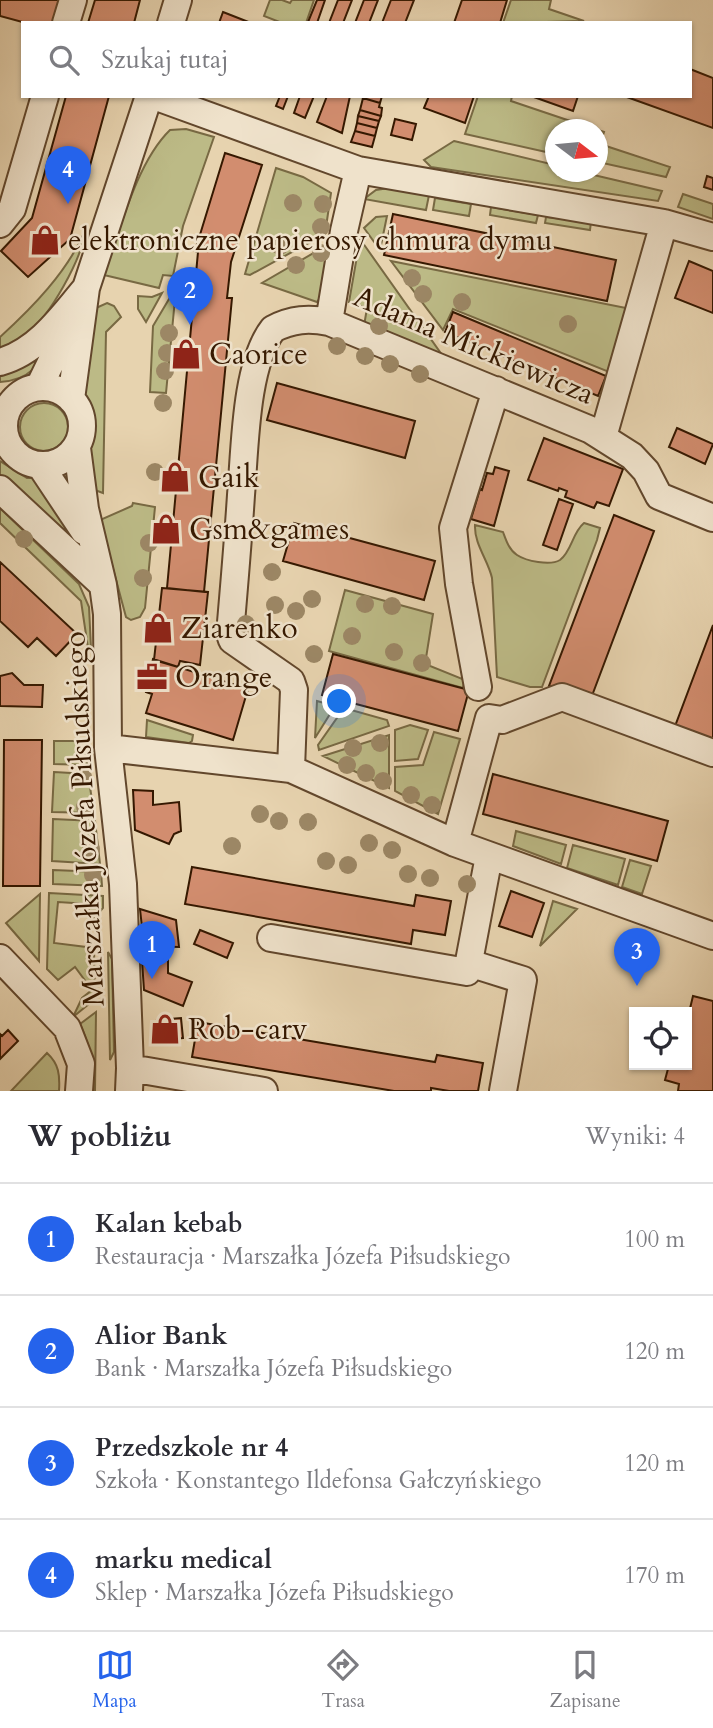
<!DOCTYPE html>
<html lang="pl">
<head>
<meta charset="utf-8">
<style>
	body { margin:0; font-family:Cardo,serif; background:#f7f7f7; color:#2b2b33 }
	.controls { position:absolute; right:21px; bottom:21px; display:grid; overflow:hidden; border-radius:0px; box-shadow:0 2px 5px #0004 }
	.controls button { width:63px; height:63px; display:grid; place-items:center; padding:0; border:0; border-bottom:2px solid #e1e1e2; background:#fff; color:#2b2b33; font:35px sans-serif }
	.compass { position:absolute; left:545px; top:119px; width:63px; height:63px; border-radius:50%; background:#fff; box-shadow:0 2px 5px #0004; rotate:106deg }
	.you { position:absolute; left:340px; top:702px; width:24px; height:24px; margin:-18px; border:5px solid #fff; border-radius:50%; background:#1a73e8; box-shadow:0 0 0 10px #1a73e833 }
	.badge { display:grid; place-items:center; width:46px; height:46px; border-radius:50%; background:#2563eb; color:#fff; font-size:23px; font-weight:700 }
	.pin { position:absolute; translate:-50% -58px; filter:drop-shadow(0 2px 4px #0008) }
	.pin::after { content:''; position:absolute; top:37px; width:24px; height:21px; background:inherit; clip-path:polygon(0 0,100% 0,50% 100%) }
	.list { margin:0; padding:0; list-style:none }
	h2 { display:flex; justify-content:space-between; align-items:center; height:91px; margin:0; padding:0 28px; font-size:30px }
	h2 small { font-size:23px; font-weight:400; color:#7c7c81 }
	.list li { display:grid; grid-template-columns:46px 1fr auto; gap:21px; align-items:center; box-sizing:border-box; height:112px; padding:0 28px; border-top:2px solid #e1e1e2 }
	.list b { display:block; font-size:26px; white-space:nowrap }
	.list p { margin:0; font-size:23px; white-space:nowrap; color:#7c7c81 }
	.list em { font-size:23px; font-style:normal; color:#7c7c81 }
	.icon { flex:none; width:38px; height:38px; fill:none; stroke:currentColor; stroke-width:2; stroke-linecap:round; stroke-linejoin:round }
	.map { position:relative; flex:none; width:713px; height:1091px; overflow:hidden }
	.search { position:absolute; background:#fff; box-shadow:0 2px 5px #0004; left:21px; right:21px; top:21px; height:77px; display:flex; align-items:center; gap:18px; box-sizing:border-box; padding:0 24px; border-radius:0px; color:#7c7c81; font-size:26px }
	.sheet { height:539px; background:#fff }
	nav { display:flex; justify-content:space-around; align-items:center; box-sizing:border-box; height:98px; border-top:2px solid #e1e1e2; background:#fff; font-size:19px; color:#7c7c81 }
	nav a { display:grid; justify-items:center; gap:4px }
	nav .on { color:#2563eb }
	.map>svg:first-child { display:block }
	.green { fill:#bcba86; stroke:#786943; stroke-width:2 }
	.building { fill:#d28d6f; stroke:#351800; stroke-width:2 }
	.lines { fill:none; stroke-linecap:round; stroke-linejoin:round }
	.minor-casing { stroke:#62472c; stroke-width:30 }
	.minor { stroke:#efe2cb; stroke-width:26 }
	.tree { fill:#9c8765 }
	.labels { text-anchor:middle; stroke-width:5; stroke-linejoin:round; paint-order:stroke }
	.poi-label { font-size:30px; fill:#351800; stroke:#efe2cb; text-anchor:start }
	.street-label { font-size:30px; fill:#351800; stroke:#efe2cb }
</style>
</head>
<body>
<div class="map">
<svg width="713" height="1091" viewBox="0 0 713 1091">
	<rect width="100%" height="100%" fill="#e7d3af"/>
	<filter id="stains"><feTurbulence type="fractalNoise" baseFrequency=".00286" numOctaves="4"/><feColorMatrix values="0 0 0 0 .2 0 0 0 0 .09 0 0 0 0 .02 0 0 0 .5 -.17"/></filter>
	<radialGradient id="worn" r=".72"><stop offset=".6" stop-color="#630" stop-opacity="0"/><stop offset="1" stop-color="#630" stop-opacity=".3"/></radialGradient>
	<!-- green -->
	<path class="green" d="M270 0H282L290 3 292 0H314L306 23H282L264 16Z
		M511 0H551L549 9 584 21 503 23Z
		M478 96H512L511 101 597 130H556L555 154 465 134Z
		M186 129 214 137 183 226 173 276 163 275 159 288 104 275C120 231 136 163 170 130Z
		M598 130 604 132 600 144 670 167 666 177 598 162Z
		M454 141 555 165 556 172H581L662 191 658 201 431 167 424 160Z
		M276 168 303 177 331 193 325 234 250 275 245 274Z
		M389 188 429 195 426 210 364 199 376 190Z
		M683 194 713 204V219L678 207Z
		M435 198 471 204 469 216 433 210Z
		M491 207 538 215 536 223 490 215Z
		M387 216 380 250 364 228 376 217Z
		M546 217 591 222 590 230 545 223Z
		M85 231C82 259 50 316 27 334 19 340 9 346 0 351V337C33 307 67 272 85 231Z
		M360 239 447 362 364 326 367 308 349 302Z
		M329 244 322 295 317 302 262 283Z
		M391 261 626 308 609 372 453 309 443 330Z
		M162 293 146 322 138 309V296L152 297Z
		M172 294 175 299 166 393 150 392 153 326Z
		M107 303 114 306 121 317 106 332 103 493 92 489C91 476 88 462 89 450 91 422 99 419 80 393L96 308Z
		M53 339C40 364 31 380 0 382V371Z
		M20 427a24 24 0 1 1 48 0a24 24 0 1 1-48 0Z
		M0 461 27 478H39L77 545V550L0 476Z
		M133 503 155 507 145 608 140 617 131 620 126 617 100 520 132 506Z
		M0 508 79 584 89 607 91 648H88L81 601 0 523Z
		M584 523 600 528 597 540 542 687H530L497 677 492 578C488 560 474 544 475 525L503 532C506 540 509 550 517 555 526 561 550 566 560 560 572 551 572 533 584 523Z
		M345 590 433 614 426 658 430 666 465 680 463 688 329 651Z
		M317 701 335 706 315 738Z
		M344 708 387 720 389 726 319 750 318 745Z
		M147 720 193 735 192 741 189 743 146 737Z
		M410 725 428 730 418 759 395 761V730Z
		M434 732 460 739 438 814 395 791V767L423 765Z
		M389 735V788L323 756Z
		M54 741H85L87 765 54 764Z
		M54 772 88 774 94 813 52 812Z
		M53 819 95 821 100 864 52 861Z
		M516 831 566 845 561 864 513 846Z
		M573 845 625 859 618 885 567 868Z
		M630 860 651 866 642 894 622 887Z
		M53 870 101 872 102 886 53 884Z
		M49 893 103 896V908L93 920H89V904L58 902 54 943 94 948 95 999 73 1017 82 998 92 990 75 967 58 980 47 969Z
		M40 894 39 961 6 923Z
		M553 901 577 909 540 946Z
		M108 952 112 959 114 1052 110 1060Z
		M96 1012 95 1091H92C96 1066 90 1047 80 1024Z
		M47 1053C59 1064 60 1075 59 1091H11Z"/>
	<!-- building -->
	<path class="building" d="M0 0H59L53 23H26L0 16Z
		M95 0H140L134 23H88Z
		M317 0H325L317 23H310L308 22Z
		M338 0H352L343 23H329Z
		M364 0H378L369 23H355Z
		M391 0H414L405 23H382Z
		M462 0H507L500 23H454Z
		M223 12 251 23H219Z
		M690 69 713 78V128L624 96H690Z
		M66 96H109L70 239 28 277 1 251 32 218Z
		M280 96H288L283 109 276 106Z
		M300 96H314L305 118 294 113Z
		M327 96H350L342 133 317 122Z
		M364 96H382L380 103 363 98Z
		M429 96H474L465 123 424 108Z
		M531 96H578L573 111Z
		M363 98 380 103 379 107 382 108 381 116 360 110Z
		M360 110 381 116 379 121 358 116Z
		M358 116 379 121 377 128 357 123Z
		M395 119 416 124 412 140 391 135Z
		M357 123 377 128 375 136 355 131Z
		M355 131 375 136 372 147 351 142Z
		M225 153 262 165 231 262 227 298H232L204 592 167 588 198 252 195 251Z
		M707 176 713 178V190L704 187Z
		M393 214 616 260 607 301 384 255Z
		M689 261 713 271V313L675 298Z
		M453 312 606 376 598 396 445 332Z
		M277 383 415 421 405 458 267 420Z
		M677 428 713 444 705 464 669 447Z
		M544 438 623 469 609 506 597 502 594 508 565 497 567 491 559 488 558 491 528 480Z
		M495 467 509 471 494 526 471 519 480 489 482 490 487 473 493 474Z
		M559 499 573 504 557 550 543 545Z
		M614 515 654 531 590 701 549 686Z
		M294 523 435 561 424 600 283 561Z
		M0 562 77 634 56 656 37 638 28 647 0 621Z
		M162 588 208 592 200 665 180 661 178 667 154 660Z
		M713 625V743L674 729Z
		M333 654 469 690 458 731 322 695Z
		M153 659 248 689 233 740 146 713 152 694 146 692Z
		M12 673 24 685H43L42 707 0 706V676Z
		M4 740H42L40 886H3Z
		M493 774 668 821 657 861 483 814Z
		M133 790 153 791V805L179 802 181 831 174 834 169 844 135 830Z
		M192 867 414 906 416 895 451 901 445 935 413 930 411 944 185 904Z
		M511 891 544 903 532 937 499 926Z
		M140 909 176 920 179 947 144 946Z
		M200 930 233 943 227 958 194 944Z
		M168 959V973L192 982 183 1006 144 990 142 961Z
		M693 996 713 1001V1091H678L679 1084 665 1080 669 1065H687V1021Z
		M181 1018 183 1038 159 1040 157 1020Z
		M198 1022 435 1062 437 1055 483 1063 478 1091H449L431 1088V1091H394L192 1057Z
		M8 1030 18 1041 0 1059V1034L2 1036Z"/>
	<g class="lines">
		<!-- minor casing -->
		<g class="minor-casing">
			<path id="minor" d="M66 23 73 0
				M171 23 178 0
				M154 96 358 170 664 223 713 237
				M358 170 344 231 329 322 591 430 632 456 646 471 659 496 713 518
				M0 224 12 209 45 96
				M0 362C37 352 62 317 85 289
				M39 387 74 315
				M4 426a39 39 0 1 1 78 0a39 39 0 1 1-78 0Z
				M71 399 86 288 149 96
				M603 437 664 223
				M77 448 85 509 103 585 107 614 108 748 123 884 130 1068 129 1091
				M40 465 84 531
				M0 489 103 585
				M478 687 459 584 453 528 496 390
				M108 748 291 769 455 843 713 936
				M291 769 294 690 291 681 232 640 230 634C234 588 238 542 241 495 245 449 245 365 273 329 292 319 309 318 329 322
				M455 843 489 718 502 720 562 697 713 753
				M271 938 467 972 489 856
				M0 958 67 1028 81 1064 79 1091
				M469 963 523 980 503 1091
				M130 1068 264 1091"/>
		</g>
		<!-- minor -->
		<use href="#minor" class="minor"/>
	</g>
	<!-- trees -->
	<g class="tree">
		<circle cx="293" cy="203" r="9"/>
		<circle cx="323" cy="204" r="9"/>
		<circle cx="321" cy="227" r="9"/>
		<circle cx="280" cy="246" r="9"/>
		<circle cx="321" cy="253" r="9"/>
		<circle cx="296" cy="265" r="9"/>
		<circle cx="412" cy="278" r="9"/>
		<circle cx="423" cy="294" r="9"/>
		<circle cx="462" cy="302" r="9"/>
		<circle cx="568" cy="324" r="9"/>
		<circle cx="379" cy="326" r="9"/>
		<circle cx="169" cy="333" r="9"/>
		<circle cx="337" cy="346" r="9"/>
		<circle cx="167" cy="353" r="9"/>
		<circle cx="365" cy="356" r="9"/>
		<circle cx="390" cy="364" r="9"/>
		<circle cx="165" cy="371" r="9"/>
		<circle cx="420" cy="374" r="9"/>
		<circle cx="163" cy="403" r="9"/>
		<circle cx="155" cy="472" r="9"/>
		<circle cx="24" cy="539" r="9"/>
		<circle cx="149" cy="543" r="9"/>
		<circle cx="272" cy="572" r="9"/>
		<circle cx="143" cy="578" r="9"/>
		<circle cx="312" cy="599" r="9"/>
		<circle cx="365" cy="604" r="9"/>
		<circle cx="275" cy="605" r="9"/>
		<circle cx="392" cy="606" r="9"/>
		<circle cx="296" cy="611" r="9"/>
		<circle cx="246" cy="624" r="9"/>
		<circle cx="352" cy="636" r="9"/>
		<circle cx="394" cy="652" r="9"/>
		<circle cx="314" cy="654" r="9"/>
		<circle cx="422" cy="663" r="9"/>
		<circle cx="380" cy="743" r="9"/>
		<circle cx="353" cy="748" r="9"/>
		<circle cx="347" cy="765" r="9"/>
		<circle cx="366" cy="773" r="9"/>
		<circle cx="83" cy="777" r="9"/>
		<circle cx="383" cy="781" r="9"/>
		<circle cx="411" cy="795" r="9"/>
		<circle cx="432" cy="805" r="9"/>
		<circle cx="85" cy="807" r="9"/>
		<circle cx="260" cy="814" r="9"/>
		<circle cx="279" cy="821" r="9"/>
		<circle cx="308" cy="822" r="9"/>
		<circle cx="369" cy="843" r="9"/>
		<circle cx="232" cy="846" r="9"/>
		<circle cx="91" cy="849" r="9"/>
		<circle cx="392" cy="850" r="9"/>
		<circle cx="326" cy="861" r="9"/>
		<circle cx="348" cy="865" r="9"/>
		<circle cx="408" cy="874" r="9"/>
		<circle cx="93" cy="875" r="9"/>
		<circle cx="430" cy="878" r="9"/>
		<circle cx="467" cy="884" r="9"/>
	</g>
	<!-- icons -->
	<defs>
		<g id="shop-bare" transform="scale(2.415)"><path d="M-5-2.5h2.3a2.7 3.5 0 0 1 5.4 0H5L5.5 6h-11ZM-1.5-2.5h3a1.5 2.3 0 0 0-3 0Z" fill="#8f2418" stroke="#efe2cb" stroke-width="2.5" paint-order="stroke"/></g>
		<g id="office-bare" transform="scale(2.415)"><path d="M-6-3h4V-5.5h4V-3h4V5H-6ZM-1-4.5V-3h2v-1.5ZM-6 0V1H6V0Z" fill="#8f2418" stroke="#efe2cb" stroke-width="2.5" paint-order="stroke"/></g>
	</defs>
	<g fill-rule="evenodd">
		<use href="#shop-bare" x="45" y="240"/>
		<use href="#shop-bare" x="186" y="354"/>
		<use href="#shop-bare" x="175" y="477"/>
		<use href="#shop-bare" x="166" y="529"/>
		<use href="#shop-bare" x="158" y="628"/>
		<use href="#office-bare" x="152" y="677"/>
		<use href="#shop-bare" x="165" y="1029"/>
	</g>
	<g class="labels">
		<!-- poi labels -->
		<g class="poi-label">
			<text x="68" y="250">elektroniczne papierosy chmura dymu</text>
			<text x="209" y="364">Caorice</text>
			<text x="198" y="487">Gaik</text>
			<text x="189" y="539">Gsm&amp;games</text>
			<text x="181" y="638">Ziarenko</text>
			<text x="175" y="687">Orange</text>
			<text x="188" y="1039">Rob-carv</text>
		</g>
		<!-- street labels -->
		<g class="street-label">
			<text transform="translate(474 345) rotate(23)" y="10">Adama Mickiewicza</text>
			<text transform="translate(84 819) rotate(-93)" y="10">Marszałka Józefa Piłsudskiego</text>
		</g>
	</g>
	<rect width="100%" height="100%" filter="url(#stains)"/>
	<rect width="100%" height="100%" fill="url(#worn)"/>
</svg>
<div class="controls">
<button><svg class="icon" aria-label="locate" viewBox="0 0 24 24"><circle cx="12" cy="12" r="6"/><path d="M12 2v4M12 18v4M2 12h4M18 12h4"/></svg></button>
</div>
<svg class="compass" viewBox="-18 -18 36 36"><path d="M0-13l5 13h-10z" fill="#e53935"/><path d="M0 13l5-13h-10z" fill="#7c7c81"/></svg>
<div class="you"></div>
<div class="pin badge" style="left:152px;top:979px">1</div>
<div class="pin badge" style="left:190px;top:325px">2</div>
<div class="pin badge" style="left:637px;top:986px">3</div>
<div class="pin badge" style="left:68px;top:204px">4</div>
<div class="search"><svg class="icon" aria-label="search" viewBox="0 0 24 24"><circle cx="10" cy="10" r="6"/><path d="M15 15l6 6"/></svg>Szukaj tutaj</div>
</div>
<section class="sheet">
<h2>W pobliżu<small>Wyniki: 4</small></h2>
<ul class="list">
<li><span class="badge">1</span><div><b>Kalan kebab</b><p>Restauracja · Marszałka Józefa Piłsudskiego</p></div><em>100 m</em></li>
<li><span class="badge">2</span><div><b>Alior Bank</b><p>Bank · Marszałka Józefa Piłsudskiego</p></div><em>120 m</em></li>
<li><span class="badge">3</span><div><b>Przedszkole nr 4</b><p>Szkoła · Konstantego Ildefonsa Gałczyńskiego</p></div><em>120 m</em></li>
<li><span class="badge">4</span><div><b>marku medical</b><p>Sklep · Marszałka Józefa Piłsudskiego</p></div><em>170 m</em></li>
</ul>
</section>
<nav>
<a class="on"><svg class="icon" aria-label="map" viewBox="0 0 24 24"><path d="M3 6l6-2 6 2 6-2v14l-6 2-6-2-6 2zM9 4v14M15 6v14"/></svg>Mapa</a>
<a><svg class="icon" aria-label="directions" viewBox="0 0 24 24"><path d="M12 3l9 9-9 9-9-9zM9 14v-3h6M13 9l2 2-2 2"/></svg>Trasa</a>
<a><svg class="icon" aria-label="saved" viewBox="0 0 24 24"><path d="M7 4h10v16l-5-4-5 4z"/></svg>Zapisane</a>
</nav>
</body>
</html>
